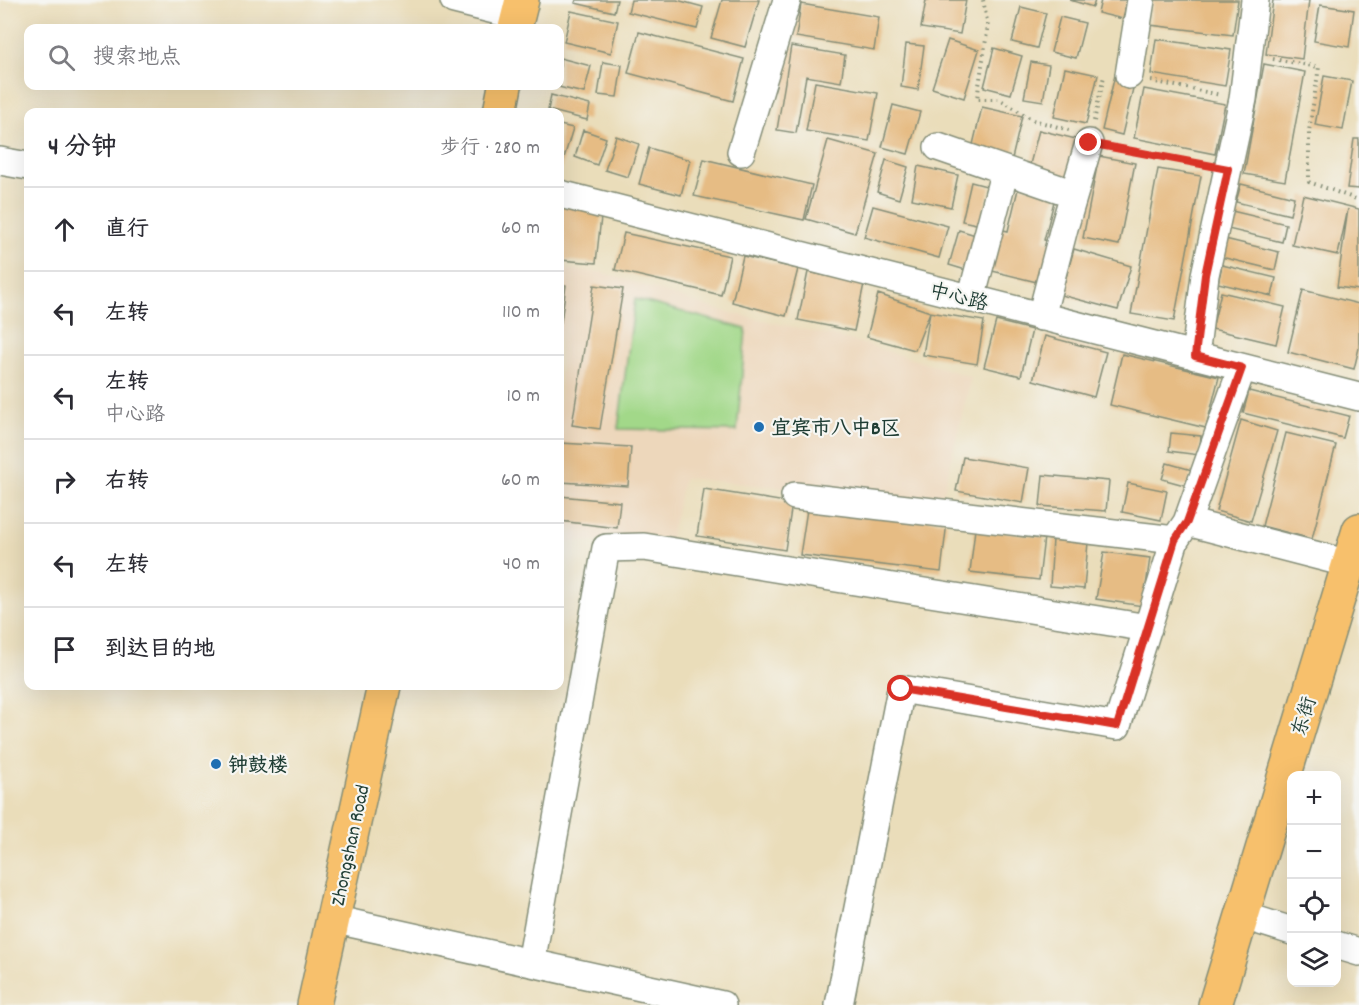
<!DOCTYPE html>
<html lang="zh">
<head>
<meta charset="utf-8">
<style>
	body { margin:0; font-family:Dekko,"LXGW WenKai TC",sans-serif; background:#f7f7f7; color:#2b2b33 }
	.controls { position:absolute; right:18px; bottom:18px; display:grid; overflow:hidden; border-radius:12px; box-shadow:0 6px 24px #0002 }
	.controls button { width:54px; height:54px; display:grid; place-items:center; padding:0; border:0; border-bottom:2px solid #e1e1e2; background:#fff; color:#2b2b33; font:30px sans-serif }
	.stop { position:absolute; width:18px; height:18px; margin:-14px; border:4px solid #d93025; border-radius:50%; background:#fff }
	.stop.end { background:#d93025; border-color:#fff; box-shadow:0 2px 6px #0008 }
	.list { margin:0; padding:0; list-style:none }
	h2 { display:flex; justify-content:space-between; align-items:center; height:78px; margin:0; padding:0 24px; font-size:26px }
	h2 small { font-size:20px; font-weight:400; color:#7c7c81 }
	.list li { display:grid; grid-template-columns:39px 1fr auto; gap:18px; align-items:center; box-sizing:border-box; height:84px; padding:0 24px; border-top:2px solid #e1e1e2 }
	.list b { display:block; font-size:22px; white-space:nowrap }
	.list p { margin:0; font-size:20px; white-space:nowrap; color:#7c7c81 }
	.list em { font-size:20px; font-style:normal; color:#7c7c81 }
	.icon { flex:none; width:33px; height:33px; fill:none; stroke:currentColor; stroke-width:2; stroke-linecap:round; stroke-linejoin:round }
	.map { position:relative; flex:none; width:1359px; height:1005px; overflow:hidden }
	.search { position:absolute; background:#fff; box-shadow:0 6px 24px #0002; left:24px; top:24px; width:540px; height:66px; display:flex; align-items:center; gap:15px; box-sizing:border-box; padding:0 21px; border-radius:12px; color:#7c7c81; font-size:22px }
	.panel { position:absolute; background:#fff; box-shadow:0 6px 24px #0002; left:24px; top:108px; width:540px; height:582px; border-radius:12px }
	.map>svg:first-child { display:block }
	.built { fill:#edd7bb }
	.green { fill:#a2d889; stroke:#608a5e; stroke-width:1.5 }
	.building { fill:#e6bc84 }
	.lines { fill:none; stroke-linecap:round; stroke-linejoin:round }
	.minor-casing { stroke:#848d77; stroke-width:30 }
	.major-casing { stroke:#848d77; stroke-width:36 }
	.path { stroke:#848d77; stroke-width:4; stroke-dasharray:1.5 4.5; stroke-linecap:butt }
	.minor { stroke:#fff; stroke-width:27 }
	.major { stroke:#f7c06c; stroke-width:33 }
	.route { stroke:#d93025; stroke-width:8 }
	.poi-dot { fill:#1f6fb2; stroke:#f6f6f2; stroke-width:2 }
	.labels { text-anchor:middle; stroke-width:4.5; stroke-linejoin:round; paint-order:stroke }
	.street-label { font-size:20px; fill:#1f3d34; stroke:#f6f6f2 }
	.poi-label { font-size:20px; font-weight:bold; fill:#1f3d34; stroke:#f6f6f2; text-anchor:start }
</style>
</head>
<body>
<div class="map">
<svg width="1359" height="1005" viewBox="0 0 1359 1005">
	<rect width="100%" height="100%" fill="#f6f6f2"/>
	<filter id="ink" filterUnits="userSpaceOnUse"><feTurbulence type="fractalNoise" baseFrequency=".0167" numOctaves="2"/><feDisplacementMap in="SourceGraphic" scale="12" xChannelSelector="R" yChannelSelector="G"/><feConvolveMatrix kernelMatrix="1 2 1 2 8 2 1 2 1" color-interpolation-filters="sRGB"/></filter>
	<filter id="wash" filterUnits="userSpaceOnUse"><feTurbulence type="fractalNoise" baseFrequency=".008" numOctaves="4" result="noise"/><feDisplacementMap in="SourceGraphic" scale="24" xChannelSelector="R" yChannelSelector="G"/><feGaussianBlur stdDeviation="1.35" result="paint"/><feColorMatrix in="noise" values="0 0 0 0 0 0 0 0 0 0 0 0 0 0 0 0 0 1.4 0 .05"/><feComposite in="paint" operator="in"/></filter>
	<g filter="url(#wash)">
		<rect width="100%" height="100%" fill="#eaddba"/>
		<!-- built -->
		<path class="built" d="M560 269 602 272 719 310 854 341 971 377 941 503 684 478 670 539 560 542Z"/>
		<!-- green -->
		<path class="green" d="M635 299 746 329 737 431 618 429Z"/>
		<g id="blocks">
			<!-- building -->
			<path class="building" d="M576 0H617L614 12 575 3Z
				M631 0H677L703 7 697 29 628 12Z
				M722 0H759L745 47 711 38Z
				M926 0H966L960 34 921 28Z
				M1070 0H1095L1093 7Z
				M1101 0H1127L1123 19 1098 13Z
				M1153 0H1238L1233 35 1150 25Z
				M1273 0H1309L1302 59 1266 54Z
				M801 4 879 17 874 50 796 37Z
				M1320 5 1354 10 1349 47 1314 41Z
				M1021 7 1046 13 1037 48 1012 42Z
				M571 11 618 21 611 53 564 42Z
				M1060 17 1085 23 1076 58 1051 52Z
				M639 32 744 59 733 101 628 73Z
				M1156 39 1231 50 1225 86 1151 74Z
				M948 40 979 50 964 98 932 88Z
				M906 44 924 46 918 90 901 87Z
				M791 46 845 55 841 82 806 76 796 133 777 130Z
				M994 48 1022 56 1011 94 984 87Z
				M560 58 591 66 584 93 554 86H560Z
				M603 62 622 65 617 97 598 95Z
				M1031 62 1049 65 1043 101 1024 98Z
				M1264 64 1305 72 1285 181 1244 174Z
				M1065 68 1098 75 1086 124 1054 117Z
				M1115 75 1135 80 1122 135 1102 130Z
				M1324 76 1352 81 1343 130 1315 125Z
				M815 82 878 93 869 141 806 131Z
				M1144 89 1225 104 1215 154 1134 138Z
				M551 95 590 105 587 120 548 110Z
				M893 105 920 112 908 154 882 147Z
				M982 107 1022 116 1011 163 971 153Z
				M560 125 573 128 561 168 560 167Z
				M583 130 606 138 597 165 575 157Z
				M1039 130 1080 140 1070 178 1029 168Z
				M616 136 639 144 628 177 605 170Z
				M1354 139H1359V189L1347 188Z
				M828 140 878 154 855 233 806 219Z
				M649 148 690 160 681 195 639 184Z
				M1099 156 1135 163 1119 245 1083 238Z
				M704 159 812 185 804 220 694 196Z
				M886 160 908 167 899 199 877 192Z
				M918 166 958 175 951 207 912 199Z
				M1158 169 1201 176 1174 321 1131 314Z
				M971 182 990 187 981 225 962 221Z
				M1241 184 1294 197 1290 215 1236 202Z
				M1019 185 1056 194 1044 240 1055 243 1045 284 984 269 994 228 1008 231Z
				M1303 195 1359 209V290L1337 287 1348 209 1338 255 1292 245Z
				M560 204 602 208 596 263 560 260Z
				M873 206 948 226 939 258 864 237Z
				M1232 211 1286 224 1282 242 1228 229Z
				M959 230 979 236 969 271 949 265Z
				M624 233 730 256 721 295 615 270Z
				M1225 239 1279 252 1275 270 1221 257Z
				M1074 249 1131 266 1118 310 1061 295Z
				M743 256 798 269 786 316 732 302Z
				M1222 265 1276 278 1272 296 1218 283Z
				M808 272 864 284 854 331 798 320Z
				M560 284 566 285 561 322H560Z
				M594 285 623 289 600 429 572 425Z
				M1303 290 1359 304V348L1354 369 1288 352Z
				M1221 292 1285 307 1276 344 1212 329Z
				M878 294 930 312 915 350 867 337Z
				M930 312 984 321 977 364 923 355Z
				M996 321 1032 330 1021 376 984 367Z
				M1045 336 1106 352 1094 397 1033 380Z
				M1122 354 1219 377 1206 428 1110 405Z
				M1249 391 1349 416 1343 438 1243 413Z
				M1241 420 1277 431 1251 521 1216 511Z
				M1171 433 1201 436 1199 455 1169 451Z
				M1286 433 1336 445 1312 539 1262 526Z
				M560 443 631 447 628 486 560 482Z
				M963 457 1029 468 1023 503 956 491Z
				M1167 463 1192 470 1188 486 1162 479Z
				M1043 475 1109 481 1106 511 1040 506Z
				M1128 483 1167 491 1161 520 1122 512Z
				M704 489 792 503 785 550 697 536Z
				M560 496 620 502 617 528 560 521Z
				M808 503 947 522 941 572 800 555Z
				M975 529 1044 537 1039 580 970 572Z
				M1053 539 1088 542 1084 589 1050 586Z
				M1104 552 1150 558 1143 606 1096 599Z"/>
		</g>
	</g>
	<g filter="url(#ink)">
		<use href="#blocks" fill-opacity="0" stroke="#848d77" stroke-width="1.5"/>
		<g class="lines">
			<!-- minor casing -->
			<g class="minor-casing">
				<path id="minor" d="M454 0 518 16
					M1129 75 1141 0
					M938 147 1074 194
					M741 152 787 0
					M0 161 28 166
					M560 194 1359 397
					M971 299 1005 170
					M1041 317 1064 228 1089 143
					M1195 356 1205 275 1243 99 1255 0
					M795 496 1175 540
					M1187 522 1350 564
					M1241 915 1292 931
					M332 919 722 1005
					M1336 945 1359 952
					M531 963 606 548 644 547 1148 628
					M839 1005 901 689 1117 726 1175 540 1187 522 1242 368"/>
			</g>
			<!-- major casing -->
			<g class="major-casing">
				<path id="major" d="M515 28 522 0
					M500 112 505 86
					M314 1005 384 686
					M1215 1005 1359 530"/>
			</g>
			<!-- path -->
			<path class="path" d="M983 0 988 26 977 99H999L1033 120 1069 130
				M1273 59 1319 67 1309 131V182L1359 200
				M1151 81 1221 95
				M1094 121 1104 76
				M1111 147 1204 165"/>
			<!-- minor -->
			<use href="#minor" class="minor"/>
			<!-- major -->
			<use href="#major" class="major"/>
		</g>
	</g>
	<g class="lines" filter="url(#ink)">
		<!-- route -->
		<path class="route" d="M901 689 1117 726 1175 540 1187 522 1242 368 1195 356 1205 275 1228 169 1089 143"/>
	</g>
	<!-- markers -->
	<g class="poi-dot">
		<circle cx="759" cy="427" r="6"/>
		<circle cx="216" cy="764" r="6"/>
	</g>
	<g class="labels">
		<!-- street labels -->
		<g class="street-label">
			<text transform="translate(959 296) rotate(14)" y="7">中心路</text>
			<text transform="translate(1303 716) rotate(-73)" y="7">东街</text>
			<text transform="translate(349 845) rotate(-78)" y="7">Zhongshan Road</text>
		</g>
		<!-- poi labels -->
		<g class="poi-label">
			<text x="771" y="434">宜宾市八中B区</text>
			<text x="228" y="771">钟鼓楼</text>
		</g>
	</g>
</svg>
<div class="controls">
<button>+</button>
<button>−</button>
<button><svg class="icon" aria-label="locate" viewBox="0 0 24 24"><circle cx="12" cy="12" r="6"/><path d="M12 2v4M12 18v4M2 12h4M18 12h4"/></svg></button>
<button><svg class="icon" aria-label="layers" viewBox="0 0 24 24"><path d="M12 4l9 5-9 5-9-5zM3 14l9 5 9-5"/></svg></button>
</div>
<div class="stop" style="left:901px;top:689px"></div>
<div class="stop end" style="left:1089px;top:143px"></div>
<div class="search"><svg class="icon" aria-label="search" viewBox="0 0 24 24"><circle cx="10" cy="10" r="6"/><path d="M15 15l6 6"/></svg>搜索地点</div>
<section class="panel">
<h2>4 分钟<small>步行 · 280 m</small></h2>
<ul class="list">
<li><svg class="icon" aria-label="ahead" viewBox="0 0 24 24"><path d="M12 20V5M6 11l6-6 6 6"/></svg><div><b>直行</b></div><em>60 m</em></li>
<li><svg class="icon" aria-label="left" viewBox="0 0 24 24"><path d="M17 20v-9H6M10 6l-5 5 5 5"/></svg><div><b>左转</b></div><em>110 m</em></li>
<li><svg class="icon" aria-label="left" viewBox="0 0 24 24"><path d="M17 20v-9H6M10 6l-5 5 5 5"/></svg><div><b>左转</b><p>中心路</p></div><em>10 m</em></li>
<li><svg class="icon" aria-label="right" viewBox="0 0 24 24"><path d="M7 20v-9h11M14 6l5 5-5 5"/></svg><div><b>右转</b></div><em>60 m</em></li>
<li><svg class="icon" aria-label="left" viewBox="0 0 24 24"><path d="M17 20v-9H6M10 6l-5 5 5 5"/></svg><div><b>左转</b></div><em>40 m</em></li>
<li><svg class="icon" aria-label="arrive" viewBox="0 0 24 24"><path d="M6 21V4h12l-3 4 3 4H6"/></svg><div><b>到达目的地</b></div></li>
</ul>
</section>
</div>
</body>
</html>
